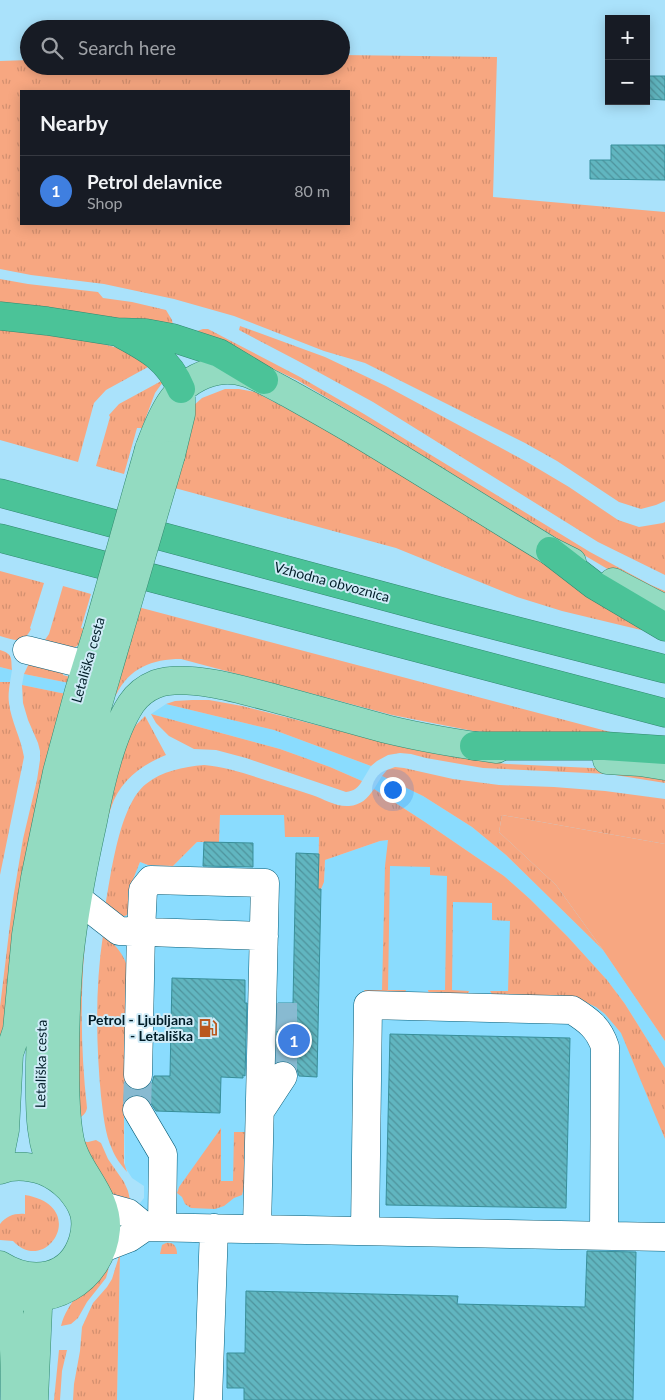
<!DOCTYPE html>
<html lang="en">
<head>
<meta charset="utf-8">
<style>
	body { margin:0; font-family:Lato,sans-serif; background:#20242c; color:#f1f3f6 }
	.controls { position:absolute; right:15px; top:15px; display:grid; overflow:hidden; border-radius:0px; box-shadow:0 2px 12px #0003 }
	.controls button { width:45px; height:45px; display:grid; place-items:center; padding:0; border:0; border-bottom:1px solid #363941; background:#171b24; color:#f1f3f6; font:25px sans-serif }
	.you { position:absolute; left:392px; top:789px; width:18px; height:18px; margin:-12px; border:4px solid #fff; border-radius:50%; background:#1a73e8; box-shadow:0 0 0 8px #1a73e833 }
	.badge { display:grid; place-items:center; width:32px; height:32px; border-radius:50%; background:#0f766e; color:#fff; font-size:16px; font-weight:700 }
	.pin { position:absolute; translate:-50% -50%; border:2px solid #fff; box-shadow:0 1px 5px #0006 }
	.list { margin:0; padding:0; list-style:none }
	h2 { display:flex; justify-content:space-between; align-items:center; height:65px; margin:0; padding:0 20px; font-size:21px }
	h2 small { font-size:16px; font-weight:400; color:#9ea1a6 }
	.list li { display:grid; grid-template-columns:32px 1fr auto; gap:15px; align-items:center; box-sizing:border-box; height:70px; padding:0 20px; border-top:1px solid #363941 }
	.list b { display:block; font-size:19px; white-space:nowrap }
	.list p { margin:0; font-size:16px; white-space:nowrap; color:#9ea1a6 }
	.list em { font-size:16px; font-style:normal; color:#9ea1a6 }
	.icon { flex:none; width:28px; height:28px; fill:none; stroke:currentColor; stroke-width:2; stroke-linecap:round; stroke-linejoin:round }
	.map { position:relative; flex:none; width:665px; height:1400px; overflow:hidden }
	.search { position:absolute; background:#171b24; box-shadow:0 2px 12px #0003; left:20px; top:20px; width:330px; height:55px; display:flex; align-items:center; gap:12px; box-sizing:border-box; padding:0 18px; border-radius:28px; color:#9ea1a6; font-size:19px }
	.panel { position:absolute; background:#171b24; box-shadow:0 2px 12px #0003; left:20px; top:90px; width:330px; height:135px; border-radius:0px }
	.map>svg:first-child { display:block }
	.built { fill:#8adcfe }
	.grass { fill:url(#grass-tufts); fill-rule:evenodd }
	.garden { fill:#f7a781 }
	.building { fill:url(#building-back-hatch); stroke:#388f9a }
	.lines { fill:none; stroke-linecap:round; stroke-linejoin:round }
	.minor-tunnel { stroke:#88bad1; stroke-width:28; stroke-dasharray:28 14; stroke-linecap:butt }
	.minor-casing { stroke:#075d77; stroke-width:29 }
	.major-casing { stroke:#318970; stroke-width:29 }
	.highway-casing { stroke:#318970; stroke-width:29 }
	.minor { stroke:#fff; stroke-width:28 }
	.major { stroke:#93dbc1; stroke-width:28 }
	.highway { stroke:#4bc398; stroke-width:28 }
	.major-bridge-casing { stroke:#318970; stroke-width:29; stroke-linecap:butt }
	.major-bridge { stroke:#93dbc1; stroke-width:28 }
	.labels { text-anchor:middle; stroke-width:4; stroke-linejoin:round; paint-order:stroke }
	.street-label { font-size:14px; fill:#001c27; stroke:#cfebf7 }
	.poi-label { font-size:14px; font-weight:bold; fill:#001c27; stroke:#cfebf7; text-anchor:end }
</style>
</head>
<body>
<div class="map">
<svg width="665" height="1400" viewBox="0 0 665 1400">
	<defs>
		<pattern id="grass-tufts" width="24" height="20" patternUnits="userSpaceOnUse" patternTransform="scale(1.25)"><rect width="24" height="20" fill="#f7a781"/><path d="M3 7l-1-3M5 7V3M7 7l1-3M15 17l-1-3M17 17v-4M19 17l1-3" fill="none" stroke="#d28f6f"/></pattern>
		<pattern id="building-back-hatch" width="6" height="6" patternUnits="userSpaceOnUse" patternTransform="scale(1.25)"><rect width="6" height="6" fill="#61b6c0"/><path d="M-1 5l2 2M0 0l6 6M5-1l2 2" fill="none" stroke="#4e939c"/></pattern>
	</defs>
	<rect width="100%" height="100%" fill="#aae2fb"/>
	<!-- built -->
	<path class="built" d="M0 667 12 670 10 682H0Z
		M24 674 69 683 66 694 22 685Z
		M166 704 274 730 371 766 362 781 330 767 280 749 151 714Z
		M382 776 423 796 472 827 506 855 603 950 665 1041V1068L625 1004 607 980 568 937 530 899 504 876 425 822 374 789Z
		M220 815H284L319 836 318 889 324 882 325 860 380 841 388 840 495 898 580 971 665 1097V1400H117L120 1253 137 1226 140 1203 144 1198V1186L132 1178 125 1167 124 1110 112 942 129 901 128 892 140 862 148 865 173 866 197 842H219Z"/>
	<!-- grass -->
	<path class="grass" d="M341 55 497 57 493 197 665 212V501L656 505 641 509 619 502 557 461 525 443 365 363 324 351 234 316 174 299 104 284 31 275 0 269V61L29 60V66H341ZM21 91H349V224H21Z
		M0 279 28 284 98 292 103 298 132 302 166 310 172 320 174 331 0 303Z
		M240 326 325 357 386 386 527 462 569 487 618 520 639 527 663 523 665 522V575L598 542 373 402 298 361 239 330Z
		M0 329 73 337 99 343 126 350 151 363 148 367 106 390 94 403 78 462 0 440Z
		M203 329H208L300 377 364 414 590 552 651 585 665 591V600L648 593 589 558 363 419 297 380 194 332Z
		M165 379 155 393 142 428H137L124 474 96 466 110 417 109 415 119 404Z
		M225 389H239L255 392 336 434 512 544 656 631 641 630 562 611 517 597 396 548 171 487 193 406 202 398Z
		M0 571 44 583 31 625 30 628 31 629C23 645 15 640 0 636Z
		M63 586 91 594 81 628 85 629 80 644 67 652 40 647 49 634Z
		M138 607 614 733 511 734 473 731 392 715 181 659C152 659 129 668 116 695L108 692Z
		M0 650C13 654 11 658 12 670L0 667Z
		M31 659 65 666 63 675 70 677 69 683 24 674Z
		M0 682H10C9 689 8 696 9 703 11 721 21 738 24 757L0 875Z
		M22 685 66 694 0 1079V1007L13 899 23 839 37 780 40 760V751L38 743 28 720 23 703Z
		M192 700H209L242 706 403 747 480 761 507 764 612 769 665 774V783L609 774 483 768 426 758 411 754 400 753 388 755 377 761 371 766 274 730 166 704 175 701Z
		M151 714 280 749 330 767 362 781C358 788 354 791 346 792L246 758 216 750 194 749 169 736 156 723Z
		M145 716 166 755C141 765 119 782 111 808 108 815 107 823 105 831 101 841 97 850 93 860L127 739 136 725Z
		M204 765C226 767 247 774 268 781 283 786 298 790 312 795 324 799 336 807 349 806 361 805 367 799 374 789L425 822 504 876 530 899 568 937 607 980 625 1004 665 1068V1139L621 1033 605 1014 596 1007 581 1000 493 996 490 991H508L510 921 492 920V903L453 902 452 990 469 991 468 994H429L428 990H445L447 876 430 875V867L390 866 388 990H406L404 995H367L364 990H382L385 866 388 840 380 841 325 860 324 882 321 889H318L319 837H285L284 815H220L219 842H197L173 866 148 865 140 862 128 892 129 901V912L127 915 122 917 105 908C111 875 119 805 146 784 162 771 183 767 204 765Z
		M395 767 404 768 453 779 499 785 554 787 605 791 665 799V844L502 815 499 832 556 885 603 950 506 855 472 827 423 796 382 776 387 770Z
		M87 922C80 984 80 1045 87 1108 86 1114 82 1117 76 1119L73 1016Z
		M103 935C115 944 125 955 128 970L124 1110V1163L127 1172C121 1165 115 1157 112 1149 105 1135 103 1112 101 1096 96 1043 95 988 103 935Z
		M221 1128V1181H233L234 1132H245L244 1187 242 1195 234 1198 224 1206 215 1209 191 1208 185 1204 182 1197 177 1193 179 1187Z
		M96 1140 101 1143 108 1159 124 1182 128 1191 131 1204 118 1199 108 1189 79 1141 88 1142Z
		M25 1195C91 1206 46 1277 13 1241L0 1240V1224C6 1216 15 1213 25 1214Z
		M166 1243C174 1242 177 1247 177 1254H160L162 1245Z
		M120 1253 117 1400H73L74 1384 80 1351 82 1327 93 1303 107 1287 112 1279Z
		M109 1264 108 1271 106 1278 87 1302 78 1318 71 1324 61 1326C68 1299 90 1283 109 1264Z
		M59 1350H67L62 1371 60 1400H54Z"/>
	<!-- garden -->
	<path class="garden" d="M502 815 665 844V1041L603 950 556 885 499 832Z"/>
	<!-- building -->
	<path class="building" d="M646 76H665V100L646 99Z
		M611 145H665V180L590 179V160H611Z
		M204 842 253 843V867L203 866Z
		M296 853 319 854 318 889H321L317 1077 299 1076 297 1069 291 1063 284 1060 276 1062 278 1003H293Z
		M172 978 245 980V1003H247L245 1076 243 1075V1078L221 1077 220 1113 156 1111 150 1102 145 1097 137 1094 130 1096 124 1101 125 1083 130 1089 138 1091 146 1088 152 1083 154 1076H170Z
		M390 1034 570 1038 566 1208 386 1205Z
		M587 1251 636 1252 633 1400H244V1388H227V1353H245L246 1291 458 1296 457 1304 585 1307Z"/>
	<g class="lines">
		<!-- minor-tunnel -->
		<path class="minor-tunnel" d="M283 1003V1076
			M137 1110 138 1075"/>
		<!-- minor casing -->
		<g class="minor-casing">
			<path id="minor" d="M27 650 87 665
				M78 899 119 931 264 936
				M138 1075 141 931 143 890 151 880 265 883 257 1229
				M137 1110 163 1154 162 1227
				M260 1111 283 1076
				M81 1200 128 1213 145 1227
				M145 1227 665 1237
				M365 1231 368 1005 572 1010C588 1020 599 1028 605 1047L604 1236
				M103 1248 129 1238 145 1227
				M208 1400 214 1228"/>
		</g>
		<!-- major casing -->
		<g class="major-casing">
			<path id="major" d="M149 449C162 413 176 379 217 371 227 369 237 370 247 373 261 378 275 386 288 393 313 407 338 421 363 436 426 474 488 513 550 551L572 562
				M171 455 181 414V390
				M613 582 665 609
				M607 760 640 762 665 766
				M0 1155 5 1130 9 1054 17 1030 26 935 35 878 57 772 79 691 97 633
				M0 1170C15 1164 29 1166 44 1171 54 1175 62 1181 69 1188 84 1205 89 1219 83 1240 71 1280 32 1285 0 1265
				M57 1177C37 1142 40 1101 40 1062 42 963 57 862 81 766 92 723 105 681 117 639
				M0 1289C46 1313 102 1281 106 1229 108 1193 73 1169 69 1135 65 1113 65 1089 65 1066 65 1030 66 994 69 958 74 912 83 866 93 821 100 784 111 735 131 704 137 695 146 688 156 684 189 672 253 693 288 702 320 711 353 720 386 729 423 738 459 744 497 749
				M2 1290C17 1326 14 1362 15 1400
				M34 1400 38 1308 44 1287 49 1280"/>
		</g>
		<!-- highway casing -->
		<g class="highway-casing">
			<path id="highway" d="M0 316 47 321 117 332 146 333 173 338 219 353 264 380
				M123 335C149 349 169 360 181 389
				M0 493 439 611 665 669
				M0 538 665 713
				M550 551 594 585 665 627
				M474 746H605L665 750"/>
		</g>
		<!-- minor -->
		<use href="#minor" class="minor"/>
		<!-- major -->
		<use href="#major" class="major"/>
		<!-- highway -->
		<use href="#highway" class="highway"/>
		<!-- major-bridge casing -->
		<g class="major-bridge-casing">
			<path id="major-bridge" d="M97 633 149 449
				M117 639 171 455"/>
		</g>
		<!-- major-bridge -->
		<use href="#major-bridge" class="major-bridge"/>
	</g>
	<!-- icons -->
	<defs>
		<g id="fuel-bare" transform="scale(1.5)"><path d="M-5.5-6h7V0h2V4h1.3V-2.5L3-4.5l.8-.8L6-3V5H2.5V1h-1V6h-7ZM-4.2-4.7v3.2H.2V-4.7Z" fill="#ba571e" stroke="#cfebf7" stroke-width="2.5" paint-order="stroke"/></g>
	</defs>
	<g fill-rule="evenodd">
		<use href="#fuel-bare" x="208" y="1028"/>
	</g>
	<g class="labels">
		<!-- street labels -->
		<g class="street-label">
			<text transform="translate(332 582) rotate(15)" y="5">Vzhodna obvoznica</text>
			<text transform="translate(88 660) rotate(-74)" y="5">Letališka cesta</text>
			<text transform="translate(41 1064) rotate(-89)" y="5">Letališka cesta</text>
		</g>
		<!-- poi labels -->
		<g class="poi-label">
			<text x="193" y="1025">Petrol - Ljubljana<tspan x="193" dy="16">- Letališka</tspan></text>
		</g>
	</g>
</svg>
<div class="controls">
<button>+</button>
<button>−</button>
</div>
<div class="you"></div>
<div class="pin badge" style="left:294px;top:1040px;background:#3f7fe0">1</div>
<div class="search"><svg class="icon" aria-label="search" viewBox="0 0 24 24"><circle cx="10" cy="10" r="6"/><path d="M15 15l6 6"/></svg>Search here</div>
<section class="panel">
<h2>Nearby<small></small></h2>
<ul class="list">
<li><span class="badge" style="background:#3f7fe0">1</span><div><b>Petrol delavnice</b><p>Shop</p></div><em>80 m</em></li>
</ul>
</section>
</div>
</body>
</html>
